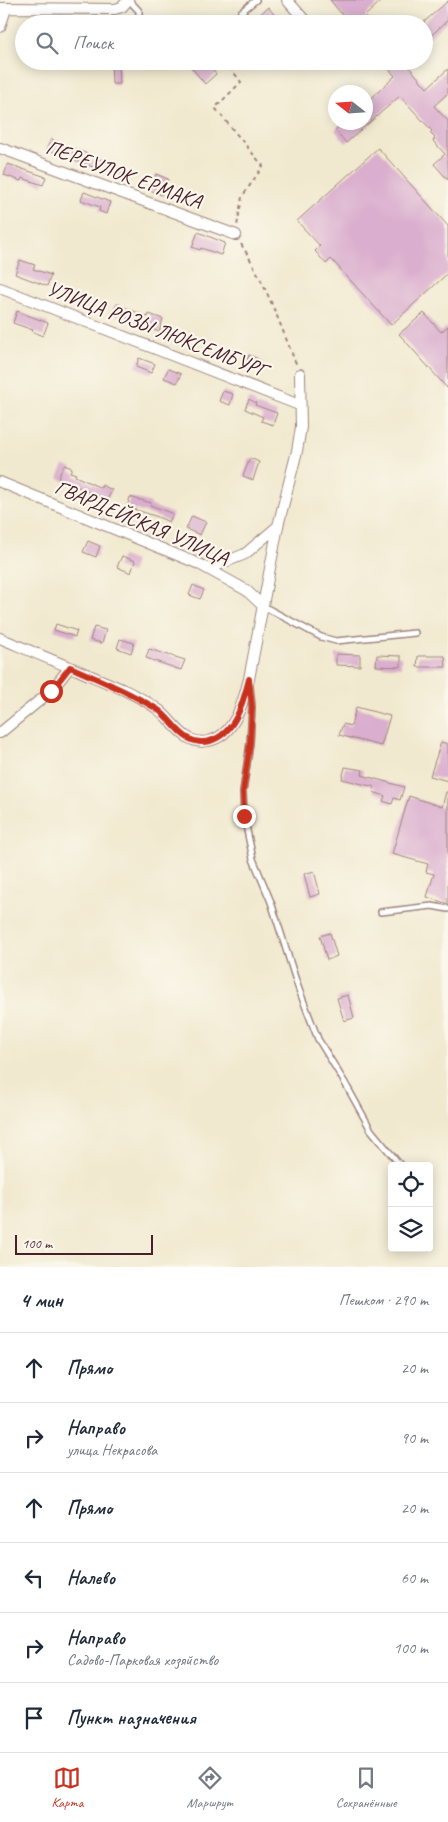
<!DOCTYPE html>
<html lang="ru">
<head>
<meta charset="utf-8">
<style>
	body { margin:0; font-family:Caveat,sans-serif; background:#f2f2f3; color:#1f2937 }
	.controls { position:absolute; right:15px; bottom:15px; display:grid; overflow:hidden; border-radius:5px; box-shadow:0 2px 12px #0003 }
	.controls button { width:45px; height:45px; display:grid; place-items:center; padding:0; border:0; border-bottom:1px solid #e0e1e3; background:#fff; color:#1f2937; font:25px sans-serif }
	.compass { position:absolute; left:328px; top:85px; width:45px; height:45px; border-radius:50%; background:#fff; box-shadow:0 2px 12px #0003; rotate:287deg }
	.scale { position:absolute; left:15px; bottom:12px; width:138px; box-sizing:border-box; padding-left:5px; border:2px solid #4a1f2b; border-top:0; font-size:14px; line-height:18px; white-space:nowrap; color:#4a1f2b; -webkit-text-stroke:4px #fbf7ec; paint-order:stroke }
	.stop { position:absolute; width:15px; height:15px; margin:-11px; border:4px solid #c8321e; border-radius:50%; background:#fff }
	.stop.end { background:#c8321e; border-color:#fff; box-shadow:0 1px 5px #0008 }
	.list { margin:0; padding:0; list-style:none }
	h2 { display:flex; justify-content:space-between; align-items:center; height:65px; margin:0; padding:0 20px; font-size:21px }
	h2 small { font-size:16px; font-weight:400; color:#747a83 }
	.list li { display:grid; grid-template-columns:32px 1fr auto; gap:15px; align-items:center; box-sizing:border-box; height:70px; padding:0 20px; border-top:1px solid #e0e1e3 }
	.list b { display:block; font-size:19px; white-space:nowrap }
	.list p { margin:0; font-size:16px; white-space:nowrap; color:#747a83 }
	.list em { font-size:16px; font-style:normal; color:#747a83 }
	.icon { flex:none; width:28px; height:28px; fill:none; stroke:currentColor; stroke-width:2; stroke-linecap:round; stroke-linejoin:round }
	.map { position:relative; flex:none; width:448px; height:1267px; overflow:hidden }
	.search { position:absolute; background:#fff; box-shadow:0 2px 12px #0003; left:15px; right:15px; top:15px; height:55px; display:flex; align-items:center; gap:12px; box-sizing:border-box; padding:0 18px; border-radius:28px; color:#747a83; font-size:19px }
	.sheet { height:485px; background:#fff }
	nav { display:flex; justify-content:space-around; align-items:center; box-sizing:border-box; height:70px; border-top:1px solid #e0e1e3; background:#fff; font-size:14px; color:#747a83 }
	nav a { display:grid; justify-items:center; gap:2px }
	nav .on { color:#c8321e }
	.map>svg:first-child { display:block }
	.building { fill:#daaece }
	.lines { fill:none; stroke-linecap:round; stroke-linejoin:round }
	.lane-casing { stroke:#9e847d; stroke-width:8 }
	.street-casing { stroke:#9e847d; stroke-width:12 }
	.path { stroke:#9e847d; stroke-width:2; stroke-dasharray:4 4; stroke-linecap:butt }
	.lane { stroke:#fff; stroke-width:5 }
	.street { stroke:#fff; stroke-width:10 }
	.route { stroke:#c8321e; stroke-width:6 }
	.labels { text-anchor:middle; stroke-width:4.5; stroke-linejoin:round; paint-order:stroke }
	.street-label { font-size:21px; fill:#4a1f2b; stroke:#fbf7ec }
</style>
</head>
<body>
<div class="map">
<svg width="448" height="1267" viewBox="0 0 448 1267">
	<rect width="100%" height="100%" fill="#fbf7ec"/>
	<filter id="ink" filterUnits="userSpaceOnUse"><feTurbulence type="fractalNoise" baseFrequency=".02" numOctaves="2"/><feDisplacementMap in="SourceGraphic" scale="10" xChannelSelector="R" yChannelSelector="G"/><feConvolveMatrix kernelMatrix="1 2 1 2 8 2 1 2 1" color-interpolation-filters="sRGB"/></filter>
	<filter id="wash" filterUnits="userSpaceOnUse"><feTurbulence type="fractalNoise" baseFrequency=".0096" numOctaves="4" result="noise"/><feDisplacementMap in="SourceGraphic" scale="20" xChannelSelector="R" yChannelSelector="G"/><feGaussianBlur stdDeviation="1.12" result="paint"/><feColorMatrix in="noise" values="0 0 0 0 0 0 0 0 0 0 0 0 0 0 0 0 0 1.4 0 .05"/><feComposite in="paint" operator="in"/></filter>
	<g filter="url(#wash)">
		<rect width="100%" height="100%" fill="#f1e9cf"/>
		<g id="blocks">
			<!-- building -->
			<path class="building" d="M330 0H382L365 16 372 24H350Z
				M448 1V20L424 42V22Z
				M268 7 282 24H260L255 19Z
				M111 61H119L120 84H112Z
				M186 61H206L216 74 205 84Z
				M382 61H404L427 88 448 69V93L434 106 448 121V180L434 164 445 154 433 141 435 138 430 133 432 131 400 96 346 143 335 130 343 122H366V103L395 76Z
				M51 139 61 143 57 153 47 149Z
				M74 148 123 170 120 178 70 158Z
				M378 148 448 226V273L391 325 331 259 326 264 315 251 320 246 297 221Z
				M8 164 46 177 43 185 22 178 21 181 4 175Z
				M156 174 168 179 162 195 150 190Z
				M84 192 110 202 106 214 99 211 100 207 81 200Z
				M198 232 225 243 221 255 201 248 200 250 192 247Z
				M20 260 35 265 33 269 51 275 47 286 15 274Z
				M117 304 148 317 149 314 163 319 159 332 112 313Z
				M17 311 48 323 43 336 32 331 33 330 13 323Z
				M424 313 441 332 448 326V389L399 334Z
				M249 355 260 360 256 370 245 366Z
				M139 358 155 364 151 373 136 367Z
				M168 369 181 374 177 383 164 378Z
				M223 391 233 394 230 405 219 401Z
				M249 399 256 403 255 405 277 413 273 425 261 421 263 417 245 409Z
				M250 458 259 462 253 480 243 476Z
				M64 465 72 468 70 472 76 474 75 476 101 488 102 485 112 490 107 500 58 478Z
				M130 497 151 503 150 505 173 514 169 522 158 517 127 507Z
				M192 516 206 522 200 535 186 529Z
				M88 541 100 546 96 557 83 552Z
				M122 556 135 561 131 573 117 567Z
				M193 585 204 590 200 599 189 595Z
				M56 624 77 631 75 637 54 630Z
				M94 627 106 630 102 643 90 640Z
				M120 639 134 643 131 653 117 648Z
				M149 649 185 660 181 670 146 658Z
				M336 654 360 655V666L336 665Z
				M377 655 401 656V667L376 666Z
				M418 656H445L446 667H417Z
				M356 707 390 716 381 746 339 735 343 724 351 726Z
				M441 742 448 744V781L430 776Z
				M345 767 363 770 362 775 404 787 400 800 394 798 392 804 383 801 385 796 373 792 375 787 342 779Z
				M446 792H448V904L427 897 434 874 426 872 428 864 392 854 409 796 442 807Z
				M314 871 320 894 310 897 304 874Z
				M330 933 337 956 327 960 320 936Z
				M348 995 354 1018 344 1021 337 998Z"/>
		</g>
	</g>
	<g filter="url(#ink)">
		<use href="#blocks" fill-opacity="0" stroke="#9e847d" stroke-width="1"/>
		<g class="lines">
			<!-- lane casing -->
			<g class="lane-casing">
				<path id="lane" d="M129 0 139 11V24
					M251 24 241 12 256 0
					M137 62V61
					M263 606 321 637 336 641 415 633
					M250 687 252 707 250 743 243 792 244 816 253 859 271 902 298 987 318 1039 345 1083 371 1130 401 1166
					M381 912 432 906 448 909"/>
			</g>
			<!-- street casing -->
			<g class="street-casing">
				<path id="street" d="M287 0 308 24
					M0 8 115 9 122 7 128 0
					M0 27 6 9
					M340 61 343 65
					M0 148 236 235
					M0 288 299 405
					M0 482 199 564 246 590 263 606
					M208 569 245 554 278 526
					M0 638C26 649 51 660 77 670 105 682 134 692 159 710 174 722 185 746 208 741 235 736 243 702 249 679L278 526 297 451 301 427 300 374
					M0 733 51 691 70 667"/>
			</g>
			<!-- path -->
			<path class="path" d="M225 61 241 82 215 108 263 166 242 197 237 226
				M241 244C265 282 280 324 297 366"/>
			<!-- lane -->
			<use href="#lane" class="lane"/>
			<!-- street -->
			<use href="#street" class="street"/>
		</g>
	</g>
	<g class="lines" filter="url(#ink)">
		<!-- route -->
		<path class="route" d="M51 691 70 667C100 680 129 692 157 709 169 717 176 731 188 738 194 742 203 743 210 741 236 733 243 702 249 679L252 707 250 743 243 792 244 816"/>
	</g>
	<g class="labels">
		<!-- street labels -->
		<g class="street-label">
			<text transform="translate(124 174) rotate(20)" y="7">ПЕРЕУЛОК ЕРМАКА</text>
			<text transform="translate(157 329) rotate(21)" y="7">УЛИЦА РОЗЫ ЛЮКСЕМБУРГ</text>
			<text transform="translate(142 522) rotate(23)" y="7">ГВАРДЕЙСКАЯ УЛИЦА</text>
		</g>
	</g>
</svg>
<div class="controls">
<button><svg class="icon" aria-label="locate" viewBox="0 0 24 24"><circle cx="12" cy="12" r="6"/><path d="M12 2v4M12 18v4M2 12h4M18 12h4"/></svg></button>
<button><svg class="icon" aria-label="layers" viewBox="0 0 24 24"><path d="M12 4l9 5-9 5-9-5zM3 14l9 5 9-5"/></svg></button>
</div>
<svg class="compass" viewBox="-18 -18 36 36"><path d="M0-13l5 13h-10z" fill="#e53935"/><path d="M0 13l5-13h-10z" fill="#747a83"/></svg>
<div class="scale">100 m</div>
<div class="stop" style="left:51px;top:691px"></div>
<div class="stop end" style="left:244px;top:816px"></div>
<div class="search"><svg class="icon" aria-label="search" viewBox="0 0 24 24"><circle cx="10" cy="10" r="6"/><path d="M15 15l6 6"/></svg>Поиск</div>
</div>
<section class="sheet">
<h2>4 мин<small>Пешком · 290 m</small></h2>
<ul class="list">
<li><svg class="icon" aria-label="ahead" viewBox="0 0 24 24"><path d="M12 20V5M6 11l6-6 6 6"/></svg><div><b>Прямо</b></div><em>20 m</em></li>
<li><svg class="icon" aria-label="right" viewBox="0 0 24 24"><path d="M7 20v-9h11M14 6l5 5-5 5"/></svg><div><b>Направо</b><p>улица Некрасова</p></div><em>90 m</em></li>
<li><svg class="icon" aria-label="ahead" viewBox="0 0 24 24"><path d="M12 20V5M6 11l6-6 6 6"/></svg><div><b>Прямо</b></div><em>20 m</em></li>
<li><svg class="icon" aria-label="left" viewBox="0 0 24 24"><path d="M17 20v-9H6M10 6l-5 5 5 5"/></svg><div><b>Налево</b></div><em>60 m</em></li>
<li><svg class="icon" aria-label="right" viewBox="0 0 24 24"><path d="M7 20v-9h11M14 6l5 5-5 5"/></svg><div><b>Направо</b><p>Садово-Парковая хозяйство</p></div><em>100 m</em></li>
<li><svg class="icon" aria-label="arrive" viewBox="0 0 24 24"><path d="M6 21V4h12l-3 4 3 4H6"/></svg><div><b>Пункт назначения</b></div></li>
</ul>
</section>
<nav>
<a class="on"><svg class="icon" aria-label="map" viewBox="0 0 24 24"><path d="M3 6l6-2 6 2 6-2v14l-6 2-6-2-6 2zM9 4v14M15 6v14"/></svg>Карта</a>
<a><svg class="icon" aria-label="directions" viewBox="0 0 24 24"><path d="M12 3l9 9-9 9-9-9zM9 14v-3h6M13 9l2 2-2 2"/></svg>Маршрут</a>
<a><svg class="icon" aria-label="saved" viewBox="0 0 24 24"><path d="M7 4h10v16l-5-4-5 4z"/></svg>Сохранённые</a>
</nav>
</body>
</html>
